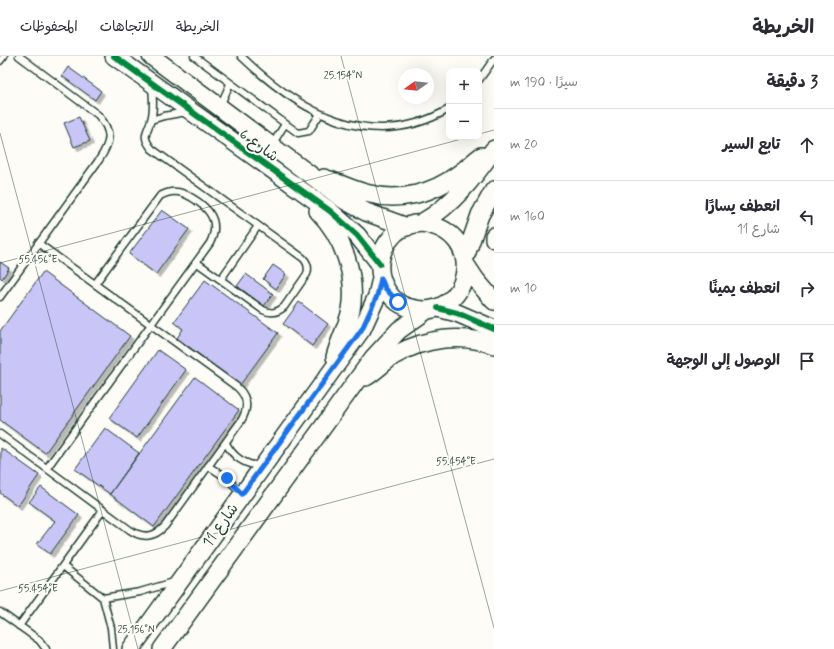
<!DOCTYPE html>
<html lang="ar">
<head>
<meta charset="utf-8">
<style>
	body { margin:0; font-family:Mynerve,"Playpen Sans Arabic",sans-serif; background:#f2f2f3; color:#2b2b33; direction:rtl }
	.controls { position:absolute; right:12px; top:12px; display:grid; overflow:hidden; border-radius:8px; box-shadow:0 4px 16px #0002 }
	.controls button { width:36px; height:36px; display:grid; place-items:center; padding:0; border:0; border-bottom:1px solid #e1e1e2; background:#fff; color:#2b2b33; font:20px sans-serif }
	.compass { position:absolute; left:398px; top:12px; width:36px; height:36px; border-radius:50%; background:#fff; box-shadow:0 4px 16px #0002; rotate:255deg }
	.stop { position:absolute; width:12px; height:12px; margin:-9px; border:3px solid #1a73e8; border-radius:50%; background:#fff }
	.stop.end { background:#1a73e8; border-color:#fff; box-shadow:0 1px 4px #0008 }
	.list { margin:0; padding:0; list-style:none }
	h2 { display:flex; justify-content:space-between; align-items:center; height:52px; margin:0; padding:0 16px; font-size:17px }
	h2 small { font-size:13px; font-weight:400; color:#7c7c81 }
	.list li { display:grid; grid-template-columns:26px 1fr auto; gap:12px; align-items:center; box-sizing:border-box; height:72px; padding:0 16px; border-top:1px solid #e1e1e2 }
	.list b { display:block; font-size:15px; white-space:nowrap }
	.list p { margin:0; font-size:13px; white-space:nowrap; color:#7c7c81 }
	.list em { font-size:13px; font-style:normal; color:#7c7c81 }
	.icon { flex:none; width:22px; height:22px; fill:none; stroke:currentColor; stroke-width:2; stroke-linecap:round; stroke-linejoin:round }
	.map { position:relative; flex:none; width:494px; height:593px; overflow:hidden; direction:ltr }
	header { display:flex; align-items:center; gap:24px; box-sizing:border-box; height:56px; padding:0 20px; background:#fff; border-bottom:1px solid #e1e1e2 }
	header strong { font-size:19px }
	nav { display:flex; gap:22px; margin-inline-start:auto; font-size:14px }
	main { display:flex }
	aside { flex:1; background:#fff }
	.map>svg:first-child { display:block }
	.building { fill:#c9c5f7; stroke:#1f3d34; filter:url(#shadow) }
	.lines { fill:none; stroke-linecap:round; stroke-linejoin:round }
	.lane-casing { stroke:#1f3d34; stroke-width:9 }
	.secondary-casing { stroke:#1f3d34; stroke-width:20 }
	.lane { stroke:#fdfcf7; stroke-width:6 }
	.secondary { stroke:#fdfcf7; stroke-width:17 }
	.cycleway-casing { stroke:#fdfcf7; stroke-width:8 }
	.cycleway { stroke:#00873e; stroke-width:6 }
	.route { stroke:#1a73e8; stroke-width:5 }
	.ticks { fill:none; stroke:#1f3d34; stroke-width:1; stroke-opacity:0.45 }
	.labels { text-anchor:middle; stroke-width:4; stroke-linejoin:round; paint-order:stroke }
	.street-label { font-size:15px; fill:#1f3d34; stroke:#fdfcf7 }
	.ticks-label { font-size:10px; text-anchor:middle; fill:#1f3d34; stroke:#fdfcf7; stroke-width:4; stroke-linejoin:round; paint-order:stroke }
</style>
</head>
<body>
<header>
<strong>الخريطة</strong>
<nav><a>الخريطة</a><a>الاتجاهات</a><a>المحفوظات</a></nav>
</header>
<main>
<aside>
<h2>3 دقيقة<small>سيرًا · 190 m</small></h2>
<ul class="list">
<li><svg class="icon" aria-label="ahead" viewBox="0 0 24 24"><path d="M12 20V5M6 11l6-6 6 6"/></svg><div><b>تابع السير</b></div><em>20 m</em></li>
<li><svg class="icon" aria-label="left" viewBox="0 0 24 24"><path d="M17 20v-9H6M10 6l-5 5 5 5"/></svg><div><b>انعطف يسارًا</b><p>شارع 11</p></div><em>160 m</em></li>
<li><svg class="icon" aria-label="right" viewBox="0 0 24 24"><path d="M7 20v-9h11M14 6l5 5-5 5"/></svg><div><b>انعطف يمينًا</b></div><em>10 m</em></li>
<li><svg class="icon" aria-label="arrive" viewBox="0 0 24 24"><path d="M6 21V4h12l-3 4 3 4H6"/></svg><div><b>الوصول إلى الوجهة</b></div></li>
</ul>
</aside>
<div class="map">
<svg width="494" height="593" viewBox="0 0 494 593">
	<defs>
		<filter id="shadow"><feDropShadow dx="3.5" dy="3.5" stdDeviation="0" flood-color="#0004"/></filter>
	</defs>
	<rect width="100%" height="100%" fill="#fdfcf7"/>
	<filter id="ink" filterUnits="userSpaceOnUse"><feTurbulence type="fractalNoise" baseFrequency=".025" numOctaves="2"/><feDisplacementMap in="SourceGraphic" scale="8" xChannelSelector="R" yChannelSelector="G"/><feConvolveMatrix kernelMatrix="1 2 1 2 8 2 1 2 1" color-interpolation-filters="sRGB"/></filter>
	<g filter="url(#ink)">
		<!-- building -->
		<path class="building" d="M68 11 101 35 95 44 62 20Z
			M79 61 90 85 74 91 64 67Z
			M162 154 189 173 156 218 129 198Z
			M0 206 9 212 2 223 0 221Z
			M273 209 286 218 276 233 263 223Z
			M43 216 130 280 45 397 0 364V275Z
			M246 218 273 238 264 250 237 230Z
			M205 224 278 277 240 329 177 282 183 273 174 266Z
			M299 246 328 268 312 290 283 268Z
			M158 294 186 314 137 382 109 362Z
			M195 321 239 354 154 471 110 438Z
			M105 372 139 397 110 438 75 413Z
			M1 392 39 419 18 450 0 437Z
			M41 431 79 459 50 498 37 488 55 465 29 446Z"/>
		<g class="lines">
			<!-- lane casing -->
			<g class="lane-casing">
				<path id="lane" d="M194 0 298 77 309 75 320 58
					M241 0C299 56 371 98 449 53
					M0 5 4 0
					M479 24 494 3
					M152 31C153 41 154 55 151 64 147 77 141 80 152 93L303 202C308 207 309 212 307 218L284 251C277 257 271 258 263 254L196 206
					M220 50 230 28
					M151 64 164 60 186 56
					M272 89 285 68
					M221 223 258 170
					M0 241 99 104C111 86 113 76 98 59L19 0
					M0 378 130 474C143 483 155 481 165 470L241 365C249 352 248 341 237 331L38 187
					M226 387C233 401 245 409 261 410
					M208 410 227 422 242 438
					M47 412 210 187C219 169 213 156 197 145 184 136 174 132 160 140L95 228
					M63 510 103 542 111 572 113 593
					M103 542 140 536 174 526
					M0 556 39 584 46 593
					M19 570 103 454"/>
			</g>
			<!-- secondary casing -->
			<g class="secondary-casing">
				<path id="secondary" d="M114 0 330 155 357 179 380 208
					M151 0 344 144 366 156 407 171
					M324 122C340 127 354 135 370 138 400 146 433 137 457 119 466 113 473 106 481 100
					M318 155C343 180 357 220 351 254 347 271 339 285 335 301
					M421 167C492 176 469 268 411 252 397 249 387 238 382 224 377 210 381 193 391 182 396 175 406 170 414 168 417 168 420 168 423 166 453 149 475 120 494 93
					M494 180V183
					M465 202 480 159 494 134
					M466 209 476 224 494 245
					M438 252 457 257 494 273
					M366 321C376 315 385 305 395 299 425 282 462 277 494 289
					M131 593 362 273 377 240 381 222
					M162 593 373 302 399 274 427 254"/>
			</g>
			<!-- lane -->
			<use href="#lane" class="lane"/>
			<!-- secondary -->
			<use href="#secondary" class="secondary"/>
			<!-- cycleway casing -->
			<g class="cycleway-casing">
				<path id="cycleway" d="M114 0 330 155 357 179 380 208
					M438 252 457 257 494 273"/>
			</g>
			<!-- cycleway -->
			<use href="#cycleway" class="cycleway"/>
		</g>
	</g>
	<g class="lines" filter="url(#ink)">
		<!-- route -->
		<path class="route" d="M227 422 242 438 362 273 377 240 381 222 385 232 398 246"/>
	</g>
	<!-- ticks -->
	<path class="ticks" d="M341 0 494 572M0 77 138 593M479 78 494 74M0 207 469 81M0 535 494 403"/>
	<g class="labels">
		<!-- street labels -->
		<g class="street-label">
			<text transform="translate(259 89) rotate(36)" y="5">شارع 6</text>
			<text transform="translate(220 469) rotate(-54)" y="5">شارع 11</text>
		</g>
	</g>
	<g class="ticks-label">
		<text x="343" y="23">25.154°N</text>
		<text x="38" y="207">55.456°E</text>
		<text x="456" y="409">55.454°E</text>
		<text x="38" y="536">55.454°E</text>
		<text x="136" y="577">25.156°N</text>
	</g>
</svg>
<div class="controls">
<button>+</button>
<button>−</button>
</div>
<svg class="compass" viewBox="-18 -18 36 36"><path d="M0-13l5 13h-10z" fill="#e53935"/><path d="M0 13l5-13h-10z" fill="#7c7c81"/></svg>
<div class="stop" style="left:398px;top:246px"></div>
<div class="stop end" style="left:227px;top:422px"></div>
</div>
</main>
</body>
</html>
